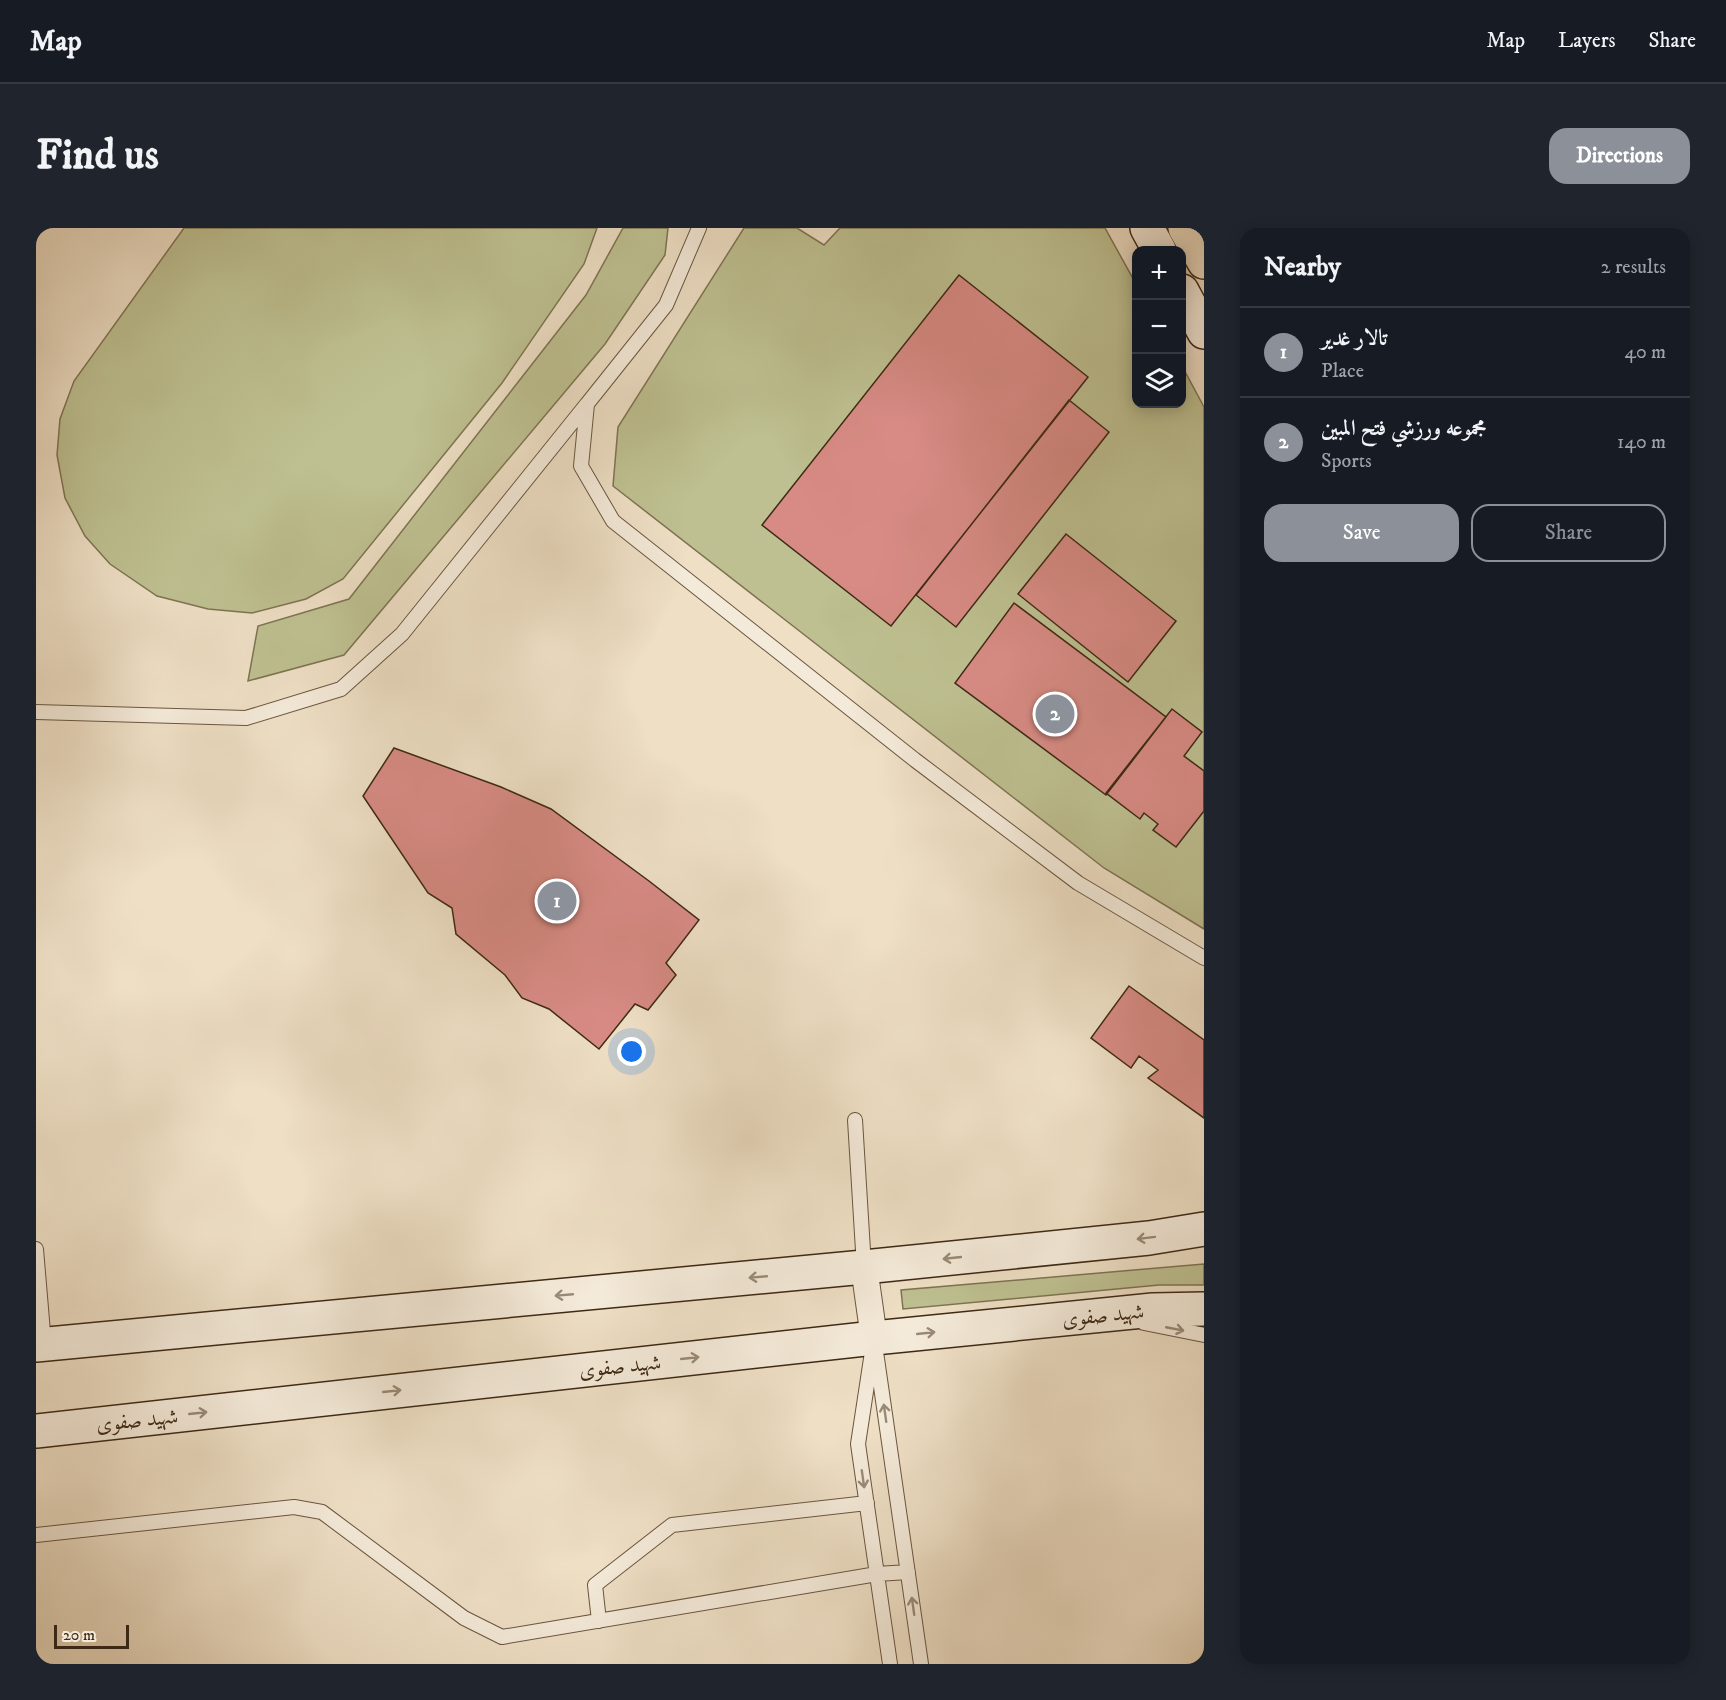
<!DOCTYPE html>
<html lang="en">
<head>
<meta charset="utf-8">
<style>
	body { margin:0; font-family:"IM FELL DW Pica",Amiri,serif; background:#20242c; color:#f1f3f6 }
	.controls { position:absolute; right:18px; top:18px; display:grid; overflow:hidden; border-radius:12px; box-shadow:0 3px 15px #0003 }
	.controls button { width:54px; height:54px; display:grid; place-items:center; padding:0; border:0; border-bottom:2px solid #363941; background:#171b24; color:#f1f3f6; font:30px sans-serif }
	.scale { position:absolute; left:18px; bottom:15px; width:75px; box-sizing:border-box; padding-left:6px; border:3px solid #3e2914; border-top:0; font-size:16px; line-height:21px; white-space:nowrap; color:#3e2914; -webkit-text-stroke:4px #f4ead9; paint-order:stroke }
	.you { position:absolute; left:596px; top:824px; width:21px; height:21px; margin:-15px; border:4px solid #fff; border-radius:50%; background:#1a73e8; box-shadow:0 0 0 9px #1a73e833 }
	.badge { display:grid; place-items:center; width:39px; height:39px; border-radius:50%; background:#8c9099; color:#fff; font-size:20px; font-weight:700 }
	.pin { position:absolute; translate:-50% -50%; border:3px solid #fff; box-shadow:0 2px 6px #0006 }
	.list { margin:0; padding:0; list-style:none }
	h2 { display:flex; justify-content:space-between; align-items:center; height:78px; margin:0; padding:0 24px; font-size:26px }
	h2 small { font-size:20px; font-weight:400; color:#9ea1a6 }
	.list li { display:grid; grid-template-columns:39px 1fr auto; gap:18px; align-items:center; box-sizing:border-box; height:90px; padding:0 24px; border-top:2px solid #363941 }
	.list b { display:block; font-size:22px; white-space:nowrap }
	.list p { margin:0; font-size:20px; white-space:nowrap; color:#9ea1a6 }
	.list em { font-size:20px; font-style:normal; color:#9ea1a6 }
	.actions { display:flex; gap:12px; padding:18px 24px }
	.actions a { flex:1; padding:14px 0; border:2px solid #8c9099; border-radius:18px; text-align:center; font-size:21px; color:#8c9099 }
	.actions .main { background:#8c9099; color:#fff }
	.icon { flex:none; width:33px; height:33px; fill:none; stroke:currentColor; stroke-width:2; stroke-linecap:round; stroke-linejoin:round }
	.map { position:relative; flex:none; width:1168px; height:1436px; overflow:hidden; border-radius:18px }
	header { display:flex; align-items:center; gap:36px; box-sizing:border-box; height:84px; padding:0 30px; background:#171b24; border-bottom:2px solid #363941 }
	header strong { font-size:28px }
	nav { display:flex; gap:33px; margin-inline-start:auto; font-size:21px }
	.intro { display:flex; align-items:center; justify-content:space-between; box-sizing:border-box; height:144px; padding:0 36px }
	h1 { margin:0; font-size:42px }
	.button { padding:15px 27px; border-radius:18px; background:#8c9099; color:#fff; font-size:21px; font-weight:700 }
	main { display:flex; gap:36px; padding:0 36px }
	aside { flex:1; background:#171b24; border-radius:18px; box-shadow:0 3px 15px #0003 }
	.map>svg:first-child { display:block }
	.green { fill:#bec091; stroke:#7e7452; stroke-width:1.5 }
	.building { fill:#d88b85; stroke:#3e2914; stroke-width:1.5 }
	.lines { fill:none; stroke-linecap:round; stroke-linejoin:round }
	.lane-casing { stroke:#6a5640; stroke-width:16 }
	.street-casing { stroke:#6a5640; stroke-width:28 }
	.secondary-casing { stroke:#3e2914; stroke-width:36 }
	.highway-casing { stroke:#3e2914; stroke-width:36 }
	.lane { stroke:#f4ead9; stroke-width:14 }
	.street { stroke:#f4ead9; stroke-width:26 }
	.secondary { stroke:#f4ead9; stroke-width:33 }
	.highway { stroke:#eedfc5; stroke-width:33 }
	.oneway { stroke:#998a76 }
	.labels { text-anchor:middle; stroke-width:4.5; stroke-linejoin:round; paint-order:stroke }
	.street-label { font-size:21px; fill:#3e2914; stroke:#f4ead9 }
</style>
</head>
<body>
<header>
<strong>Map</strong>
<nav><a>Map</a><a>Layers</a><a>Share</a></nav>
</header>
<div class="intro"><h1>Find us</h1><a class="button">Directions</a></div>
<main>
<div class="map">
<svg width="1168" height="1436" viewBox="0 0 1168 1436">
	<rect width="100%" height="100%" fill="#eedfc5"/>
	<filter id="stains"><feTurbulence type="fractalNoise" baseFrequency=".00333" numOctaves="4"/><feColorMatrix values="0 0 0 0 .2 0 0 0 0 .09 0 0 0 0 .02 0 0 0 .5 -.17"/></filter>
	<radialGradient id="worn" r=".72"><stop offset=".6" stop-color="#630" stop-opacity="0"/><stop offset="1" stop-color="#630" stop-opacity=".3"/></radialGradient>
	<!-- green -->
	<path class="green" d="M148 0H561L548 36 466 155 307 351 270 371 216 385 172 381 121 368 74 336 49 308 29 270 21 227 24 191 38 153Z
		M587 0H632L629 27 569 116 308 427 212 453 222 398 313 371 550 67Z
		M708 0H761L788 17 804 0H1069L1100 56V176H1146V138L1168 179V701L1068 640 577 258 582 199Z
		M1168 1036V1057H1123L867 1081 865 1062Z"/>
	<!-- building -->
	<path class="building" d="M923 47 1052 149 855 398 726 297Z
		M1033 172 1073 204 920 399 880 367Z
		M1030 306 1140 393 1092 454 982 366Z
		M978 375 1130 489 1070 567 919 455Z
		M1136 481 1166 504 1148 528 1168 543V583L1140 619 1117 602 1122 596 1108 585 1104 591 1070 565Z
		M358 520 465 559 515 581 613 653 663 692 630 735 640 747 612 782 599 776 563 821 513 781 486 770 469 747 420 706 416 680 392 665 327 568Z
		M1093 758 1168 812V890L1112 850 1122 842 1103 828 1095 840 1055 810Z"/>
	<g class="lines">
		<!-- lane casing -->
		<g class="lane-casing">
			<path id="lane" d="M663 0 630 77 551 176 545 238 577 293 879 532 1042 655 1168 730
				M0 484 210 490 305 461 366 406 551 176
				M819 892 828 1039
				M0 1021 8 1116
				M1108 1095 1168 1107
				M838 1110 885 1436
				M836 1124 822 1216 854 1436
				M0 1307 258 1279 286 1284 428 1390 466 1409 841 1346 872 1344
				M563 1393 559 1357 636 1297 831 1275"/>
		</g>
		<!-- street casing -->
		<g class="street-casing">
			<path id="street" d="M828 1039 838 1110"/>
		</g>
		<!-- secondary casing -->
		<g class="secondary-casing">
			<path id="secondary" d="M1111 0 1123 22
				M1146 63 1168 104
				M0 1117 828 1039 1113 1010 1168 1001
				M0 1203 838 1110 1117 1082 1168 1081"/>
		</g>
		<!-- highway casing -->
		<g class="highway-casing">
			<path id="highway" d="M1149 0 1168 34"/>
		</g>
		<!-- lane -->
		<use href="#lane" class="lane"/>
		<!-- street -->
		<use href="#street" class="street"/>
		<!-- secondary -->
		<use href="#secondary" class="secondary"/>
		<!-- highway -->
		<use href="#highway" class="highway"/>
	</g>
	<!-- one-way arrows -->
	<defs><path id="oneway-shaft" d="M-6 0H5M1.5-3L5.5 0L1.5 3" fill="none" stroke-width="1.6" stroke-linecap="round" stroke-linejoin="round" transform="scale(1.5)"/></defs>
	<g class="oneway">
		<use href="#oneway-shaft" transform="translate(1110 1010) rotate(173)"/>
		<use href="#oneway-shaft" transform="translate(916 1030) rotate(174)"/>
		<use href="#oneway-shaft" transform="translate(722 1049) rotate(175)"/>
		<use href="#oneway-shaft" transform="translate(528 1067) rotate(175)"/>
		<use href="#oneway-shaft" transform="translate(1139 1101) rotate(11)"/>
		<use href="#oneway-shaft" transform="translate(890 1105) rotate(-6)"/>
		<use href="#oneway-shaft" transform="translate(654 1130) rotate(-6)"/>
		<use href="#oneway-shaft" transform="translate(356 1163) rotate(-6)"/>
		<use href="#oneway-shaft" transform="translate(162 1185) rotate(-6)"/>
		<use href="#oneway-shaft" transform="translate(849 1185) rotate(-98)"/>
		<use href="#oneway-shaft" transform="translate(827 1251) rotate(82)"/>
		<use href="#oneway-shaft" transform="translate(877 1378) rotate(-98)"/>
	</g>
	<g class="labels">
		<!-- street labels -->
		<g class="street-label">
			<text transform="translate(1067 1087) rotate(-6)" y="7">شهید صفوی</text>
			<text transform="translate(584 1138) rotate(-6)" y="7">شهید صفوی</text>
			<text transform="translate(101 1192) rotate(-6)" y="7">شهید صفوی</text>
		</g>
	</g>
	<rect width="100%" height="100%" filter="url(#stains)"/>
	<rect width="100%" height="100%" fill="url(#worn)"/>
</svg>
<div class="controls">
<button>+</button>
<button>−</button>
<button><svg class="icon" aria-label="layers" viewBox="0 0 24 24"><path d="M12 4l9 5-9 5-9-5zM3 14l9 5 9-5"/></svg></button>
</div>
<div class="scale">20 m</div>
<div class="you"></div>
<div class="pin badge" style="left:521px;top:673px">1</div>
<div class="pin badge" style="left:1019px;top:486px">2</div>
</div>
<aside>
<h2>Nearby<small>2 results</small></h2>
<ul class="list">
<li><span class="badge">1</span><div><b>تالار غدیر</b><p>Place</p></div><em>40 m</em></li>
<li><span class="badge">2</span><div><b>مجموعه ورزشي فتح المبين</b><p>Sports</p></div><em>140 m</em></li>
</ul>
<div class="actions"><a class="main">Save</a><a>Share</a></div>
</aside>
</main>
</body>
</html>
